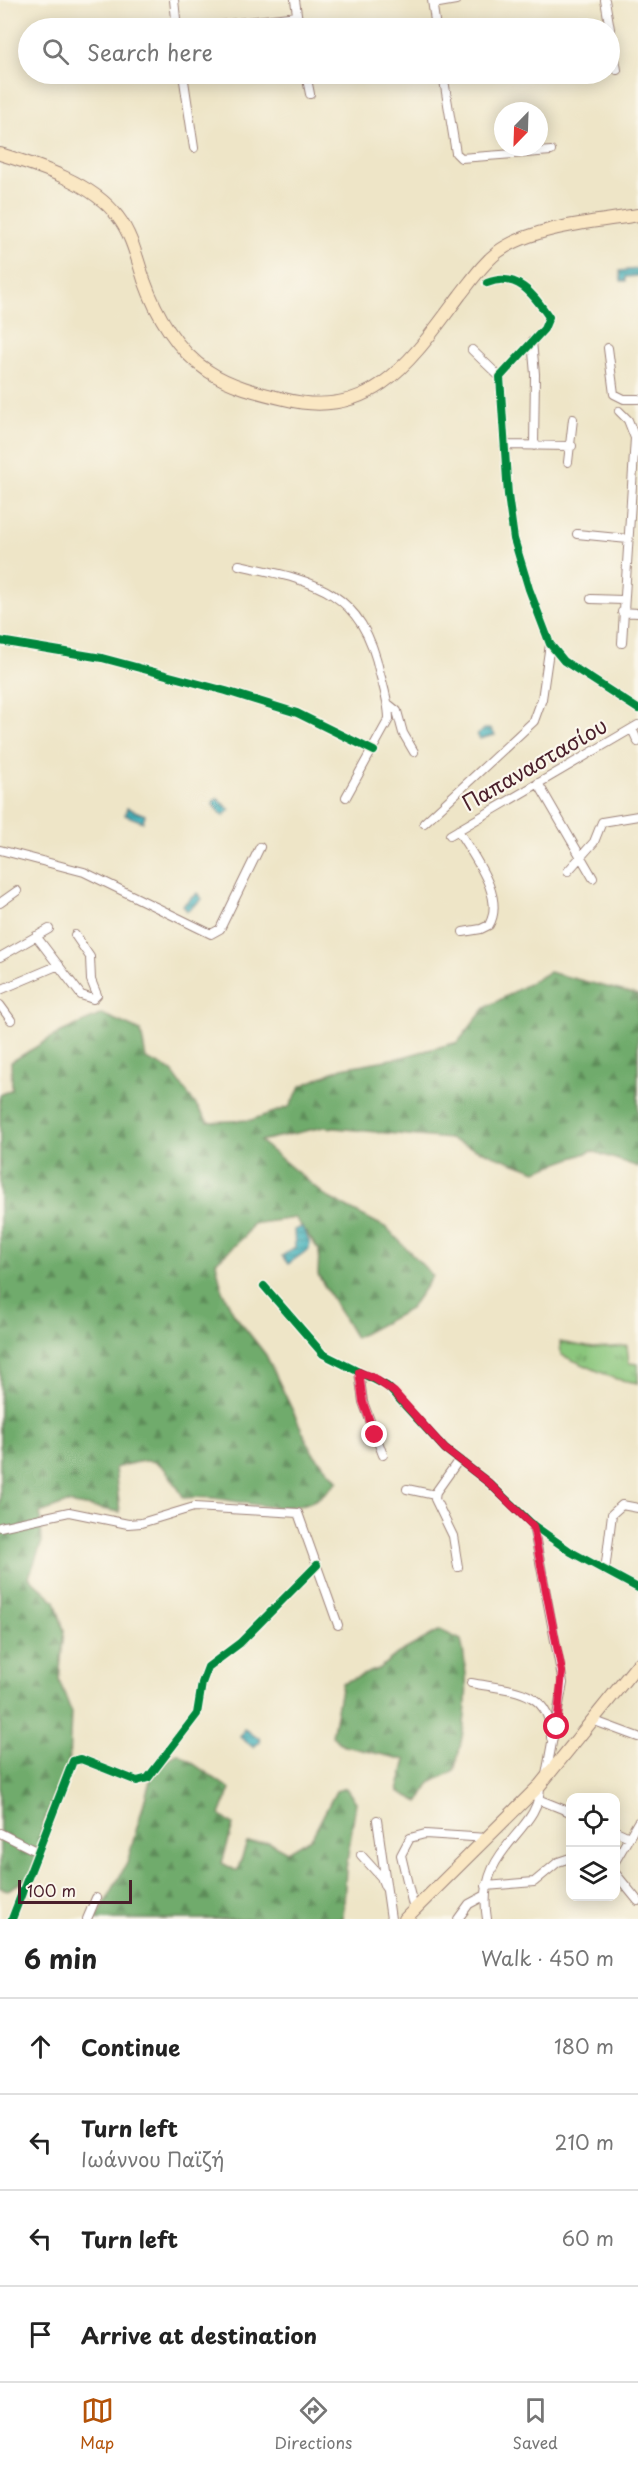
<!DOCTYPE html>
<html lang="en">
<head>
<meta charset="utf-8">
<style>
	body { margin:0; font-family:"Playpen Sans",sans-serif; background:#f6f6f6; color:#222 }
	.controls { position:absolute; right:18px; bottom:18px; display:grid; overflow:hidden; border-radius:12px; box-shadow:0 3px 15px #0003 }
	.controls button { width:54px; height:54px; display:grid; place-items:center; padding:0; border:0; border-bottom:2px solid #e0e0e0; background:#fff; color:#222; font:30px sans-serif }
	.compass { position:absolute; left:494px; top:102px; width:54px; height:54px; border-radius:50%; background:#fff; box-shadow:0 3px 15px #0003; rotate:203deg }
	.scale { position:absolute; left:18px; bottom:15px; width:114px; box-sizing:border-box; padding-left:6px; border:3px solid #4a1f2b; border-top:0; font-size:16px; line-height:21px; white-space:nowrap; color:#4a1f2b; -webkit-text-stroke:4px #fbf7ec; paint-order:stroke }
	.stop { position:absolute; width:18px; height:18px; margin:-14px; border:4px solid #e11d48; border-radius:50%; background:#fff }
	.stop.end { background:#e11d48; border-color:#fff; box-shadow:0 2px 6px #0008 }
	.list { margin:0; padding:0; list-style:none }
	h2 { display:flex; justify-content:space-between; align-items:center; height:78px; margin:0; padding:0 24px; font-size:26px }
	h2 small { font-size:20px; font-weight:400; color:#767676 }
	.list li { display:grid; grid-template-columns:39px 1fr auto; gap:18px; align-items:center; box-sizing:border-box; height:96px; padding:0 24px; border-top:2px solid #e0e0e0 }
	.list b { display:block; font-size:22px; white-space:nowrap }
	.list p { margin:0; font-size:20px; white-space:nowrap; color:#767676 }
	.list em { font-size:20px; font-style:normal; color:#767676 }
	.icon { flex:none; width:33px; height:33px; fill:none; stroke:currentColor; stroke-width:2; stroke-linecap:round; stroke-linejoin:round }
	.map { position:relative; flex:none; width:638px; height:1919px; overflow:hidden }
	.search { position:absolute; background:#fff; box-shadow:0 3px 15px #0003; left:18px; right:18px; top:18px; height:66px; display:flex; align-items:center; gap:15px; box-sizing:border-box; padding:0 21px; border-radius:33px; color:#767676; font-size:22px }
	.sheet { height:462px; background:#fff }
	nav { display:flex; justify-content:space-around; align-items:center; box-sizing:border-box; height:84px; border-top:2px solid #e0e0e0; background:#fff; font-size:16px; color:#767676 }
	nav a { display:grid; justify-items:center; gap:3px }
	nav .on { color:#b45309 }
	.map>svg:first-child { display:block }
	.grass { fill:url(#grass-tufts); stroke:#6a7254; stroke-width:1.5 }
	.forest { fill:url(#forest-firs); stroke:#5c654c; stroke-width:1.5 }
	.water { fill:url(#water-rules); stroke:#456872; stroke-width:1.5 }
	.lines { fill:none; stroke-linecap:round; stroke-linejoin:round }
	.minor-casing { stroke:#9c8279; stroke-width:10 }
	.secondary-casing { stroke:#9c8279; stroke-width:14 }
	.minor { stroke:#fff; stroke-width:8 }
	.secondary { stroke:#fae7c3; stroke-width:12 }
	.cycleway-casing { stroke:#fbf7ec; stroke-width:11 }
	.cycleway { stroke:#00873e; stroke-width:8 }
	.route { stroke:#e11d48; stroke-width:8 }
	.labels { text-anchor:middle; stroke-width:4.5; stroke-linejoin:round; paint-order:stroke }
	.street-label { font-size:21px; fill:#4a1f2b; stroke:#fbf7ec }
</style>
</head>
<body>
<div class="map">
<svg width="638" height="1919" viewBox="0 0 638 1919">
	<defs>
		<pattern id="grass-tufts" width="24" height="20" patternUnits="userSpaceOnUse" patternTransform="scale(1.5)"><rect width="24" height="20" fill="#8ac67c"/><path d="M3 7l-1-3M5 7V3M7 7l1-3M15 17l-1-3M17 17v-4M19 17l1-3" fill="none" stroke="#73a066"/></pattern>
		<pattern id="forest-firs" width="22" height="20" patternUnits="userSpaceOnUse" patternTransform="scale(1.5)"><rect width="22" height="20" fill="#6fab6c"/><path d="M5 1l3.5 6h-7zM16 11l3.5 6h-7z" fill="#5d8b59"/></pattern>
		<pattern id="water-rules" width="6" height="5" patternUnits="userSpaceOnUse" patternTransform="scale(1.5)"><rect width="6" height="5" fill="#40b0b9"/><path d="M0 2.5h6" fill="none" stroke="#388f97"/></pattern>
	</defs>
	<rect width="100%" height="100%" fill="#fbf7ec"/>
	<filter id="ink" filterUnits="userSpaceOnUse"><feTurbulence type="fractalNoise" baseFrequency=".0167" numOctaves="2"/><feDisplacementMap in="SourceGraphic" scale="12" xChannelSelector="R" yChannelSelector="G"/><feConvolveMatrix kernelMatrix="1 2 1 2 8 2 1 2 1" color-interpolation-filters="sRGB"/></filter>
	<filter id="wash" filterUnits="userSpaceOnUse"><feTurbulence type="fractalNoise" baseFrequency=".008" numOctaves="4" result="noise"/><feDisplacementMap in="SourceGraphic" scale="24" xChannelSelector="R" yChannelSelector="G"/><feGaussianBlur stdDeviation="1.35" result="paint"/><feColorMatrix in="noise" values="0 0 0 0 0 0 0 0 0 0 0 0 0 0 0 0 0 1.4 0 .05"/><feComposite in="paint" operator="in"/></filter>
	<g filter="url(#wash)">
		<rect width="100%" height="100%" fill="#eee5c7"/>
		<!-- grass -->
		<path class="grass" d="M560 1342 593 1348 627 1346 629 1363 638 1364V1383L616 1379 561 1355Z"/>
		<!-- forest -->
		<path class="forest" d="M549 972 638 995V1167L592 1151 536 1171 449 1139 324 1127 260 1141 327 1197 387 1228 433 1276 410 1309 355 1338 318 1275 319 1250 295 1218 252 1224 244 1237 216 1262 222 1290 234 1314 266 1355 313 1453 338 1481C332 1486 325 1494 317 1499 279 1520 225 1492 184 1498 160 1460 161 1454 115 1468L120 1512 67 1503 40 1513 42 1542 29 1577 55 1601 64 1630 59 1680 71 1711 69 1765 43 1824 34 1875 8 1890 0 1888V1095L12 1089 11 1062 59 1033 102 1014 141 1031 146 1059 171 1070 208 1122 251 1120 289 1107 301 1086 342 1068 402 1057 458 1042 485 1008Z
			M440 1630 461 1640C471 1684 467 1727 454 1771L430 1783 419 1802 398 1791 406 1760 344 1746 332 1736 342 1683 378 1669 397 1654Z
			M178 1753 230 1789 220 1815 233 1825 222 1863 237 1871 247 1843 269 1842 287 1852 312 1837 336 1791 346 1788 356 1802 346 1869 343 1919H96L127 1863 153 1770Z"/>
		<!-- water -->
		<path class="water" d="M638 269V276L626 277V281H621L620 271Z
			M484 729H491L495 735 480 739 477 735Z
			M217 798 230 810 223 816 212 803Z
			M127 808 145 815 143 822 125 815Z
			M197 893 202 899 187 911 183 905Z
			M302 1227 310 1243 309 1249 288 1264 282 1256 295 1247 294 1230Z
			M244 1729 259 1738 260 1742 253 1747 240 1737Z"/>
	</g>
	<g filter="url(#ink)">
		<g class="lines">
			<!-- minor casing -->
			<g class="minor-casing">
				<path id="minor" d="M174 0 177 28
					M295 0 299 28
					M432 0 436 28
					M605 0 617 70
					M433 4 456 0
					M222 25 297 16
					M183 74 194 148
					M306 74 310 94
					M443 74 456 153 461 158 551 151
					M132 76 149 74
					M487 283C517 271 533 294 549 317L544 329 500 377 508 495 514 539 529 589 550 644 564 661 638 709
					M532 341 535 374 534 446
					M608 348 614 394 624 399H638
					M472 350 500 377
					M619 411 628 420 635 438 622 643
					M504 445 572 446
					M568 462 573 419
					M577 534 628 539
					M239 565C314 581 362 589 380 674 384 688 389 704 389 719L346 797
					M591 599 623 600
					M622 612 638 613
					M0 641 102 658 226 691 297 713 374 751
					M387 703 397 711 403 733 414 752
					M632 729 638 742
					M538 783 593 878
					M424 823 534 721 542 699 550 644
					M458 830C472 855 506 896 489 925L481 929 463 932
					M450 835 638 725
					M0 850 84 872 211 934 220 929 260 847
					M568 871 594 842 602 822 638 816
					M0 903 17 891
					M36 936 81 995 93 999 97 995 91 980 90 957 75 935
					M0 957 49 929
					M0 990 59 965
					M0 1005 11 1020
					M264 1286 323 1354 387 1386 445 1449 489 1483 533 1525 571 1552 638 1588
					M359 1372 363 1402 383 1455
					M407 1489 435 1495
					M533 1525 563 1683 546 1775
					M0 1527 69 1512 128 1524 141 1523 194 1507 298 1513 338 1625
					M458 1567 453 1536 435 1499 436 1492 458 1461
					M605 1571 612 1514 622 1505 638 1508
					M471 1683C508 1690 552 1688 551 1738
					M592 1720 638 1737
					M540 1800 570 1812
					M377 1820 391 1919
					M616 1831 629 1837
					M0 1833 36 1851
					M361 1855 381 1877 385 1887
					M616 1860 638 1822
					M616 1874 638 1901
					M486 1886 534 1882 558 1862 570 1858
					M414 1910 401 1855 410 1838 425 1834 488 1838
					M12 1919 73 1761 81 1759 137 1781 148 1778 197 1714 202 1683 208 1667 240 1643 317 1565
					M87 1919 96 1898
					M458 1919 469 1904 484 1896
					M487 1919C475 1845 541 1834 540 1785"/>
			</g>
			<!-- secondary casing -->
			<g class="secondary-casing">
				<path id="secondary" d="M0 154C39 166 93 183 118 217 132 235 137 259 144 280 156 314 177 351 208 371 230 386 259 393 284 399 373 422 413 358 460 295 472 280 483 263 499 251 534 226 596 222 638 215
					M405 1919 540 1785 638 1664"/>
			</g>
			<!-- minor -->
			<use href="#minor" class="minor"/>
			<!-- secondary -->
			<use href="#secondary" class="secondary"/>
			<!-- cycleway casing -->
			<g class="cycleway-casing">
				<path id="cycleway" d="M487 283C517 271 533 294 549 317L544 329 500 377 508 495 514 539 529 589 550 644 564 661 638 709
					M0 641 102 658 226 691 297 713 374 751
					M264 1286 323 1354 387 1386 445 1449 489 1483 533 1525 571 1552 638 1588
					M12 1919 73 1761 81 1759 137 1781 148 1778 197 1714 202 1683 208 1667 240 1643 317 1565"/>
			</g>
			<!-- cycleway -->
			<use href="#cycleway" class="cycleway"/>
		</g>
	</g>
	<g class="lines" filter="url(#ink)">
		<!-- route -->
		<path class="route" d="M375 1435 363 1402 359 1372 374 1378 394 1392 445 1449 489 1483 533 1526 562 1672 557 1727"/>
	</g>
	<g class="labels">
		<!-- street labels -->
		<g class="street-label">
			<text transform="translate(535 765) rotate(-30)" y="7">Παπαναστασίου</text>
		</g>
	</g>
</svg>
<div class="controls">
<button><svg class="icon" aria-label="locate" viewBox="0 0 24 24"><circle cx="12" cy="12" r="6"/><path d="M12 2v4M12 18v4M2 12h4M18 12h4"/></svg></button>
<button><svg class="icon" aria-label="layers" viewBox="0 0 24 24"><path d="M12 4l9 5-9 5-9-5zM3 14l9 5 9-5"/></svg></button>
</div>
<svg class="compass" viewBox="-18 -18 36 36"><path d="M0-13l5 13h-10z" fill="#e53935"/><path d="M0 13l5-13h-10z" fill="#767676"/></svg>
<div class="scale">100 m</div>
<div class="stop" style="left:557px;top:1727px"></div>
<div class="stop end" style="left:375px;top:1435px"></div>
<div class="search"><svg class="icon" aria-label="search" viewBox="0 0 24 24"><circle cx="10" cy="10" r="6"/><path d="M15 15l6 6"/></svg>Search here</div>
</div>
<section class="sheet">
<h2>6 min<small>Walk · 450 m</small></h2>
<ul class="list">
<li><svg class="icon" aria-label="ahead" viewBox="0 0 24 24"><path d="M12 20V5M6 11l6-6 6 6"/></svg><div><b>Continue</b></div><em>180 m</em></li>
<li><svg class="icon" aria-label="left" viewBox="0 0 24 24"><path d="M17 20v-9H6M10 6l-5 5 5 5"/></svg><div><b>Turn left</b><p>Ιωάννου Παϊζή</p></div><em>210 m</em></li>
<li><svg class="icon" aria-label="left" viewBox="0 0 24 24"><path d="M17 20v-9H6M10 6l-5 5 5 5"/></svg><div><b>Turn left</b></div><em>60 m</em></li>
<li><svg class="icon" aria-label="arrive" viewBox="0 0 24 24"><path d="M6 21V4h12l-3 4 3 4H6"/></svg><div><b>Arrive at destination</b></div></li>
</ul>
</section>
<nav>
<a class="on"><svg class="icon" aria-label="map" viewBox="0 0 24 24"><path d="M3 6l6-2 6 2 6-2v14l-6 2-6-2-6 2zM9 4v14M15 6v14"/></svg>Map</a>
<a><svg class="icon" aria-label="directions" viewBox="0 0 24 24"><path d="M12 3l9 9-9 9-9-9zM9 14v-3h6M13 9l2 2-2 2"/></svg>Directions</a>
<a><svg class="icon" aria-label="saved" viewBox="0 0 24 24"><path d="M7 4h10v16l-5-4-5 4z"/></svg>Saved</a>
</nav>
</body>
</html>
